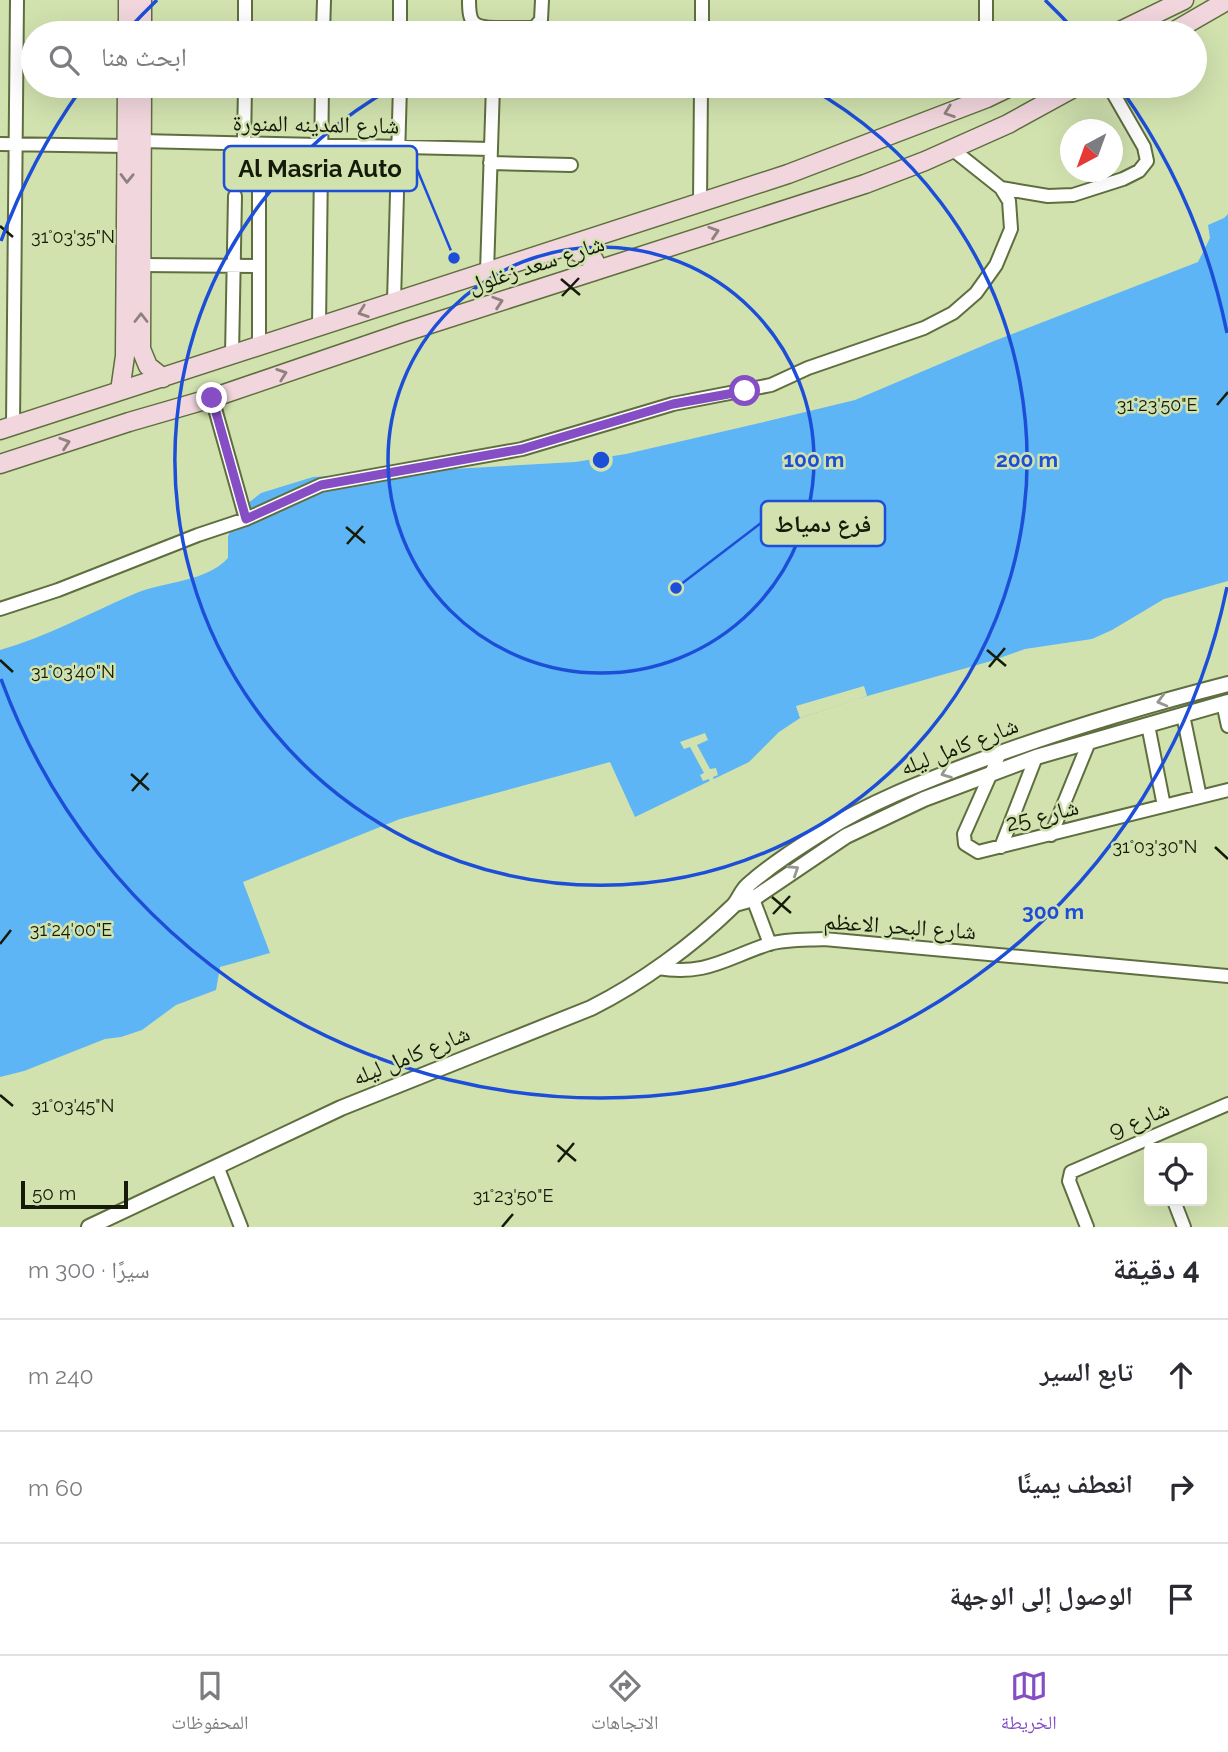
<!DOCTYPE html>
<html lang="ar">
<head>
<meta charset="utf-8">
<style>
	body { margin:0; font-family:Raleway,"Noto Naskh Arabic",sans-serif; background:#f7f7f7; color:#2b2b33; direction:rtl }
	.controls { position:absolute; right:21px; bottom:21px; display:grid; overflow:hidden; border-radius:7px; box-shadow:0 7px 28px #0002 }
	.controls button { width:63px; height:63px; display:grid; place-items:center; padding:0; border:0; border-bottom:2px solid #e1e1e2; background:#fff; color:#2b2b33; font:35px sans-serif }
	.compass { position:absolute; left:1060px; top:119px; width:63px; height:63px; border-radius:50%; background:#fff; box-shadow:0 7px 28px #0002; rotate:221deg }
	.scale { position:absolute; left:21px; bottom:18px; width:107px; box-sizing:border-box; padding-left:7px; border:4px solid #151b08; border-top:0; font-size:19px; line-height:24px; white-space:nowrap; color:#151b08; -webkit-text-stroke:5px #d1e2af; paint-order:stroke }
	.stop { position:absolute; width:21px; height:21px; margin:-16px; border:5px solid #864ec5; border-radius:50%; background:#fff }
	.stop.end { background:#864ec5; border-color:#fff; box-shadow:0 2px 7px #0008 }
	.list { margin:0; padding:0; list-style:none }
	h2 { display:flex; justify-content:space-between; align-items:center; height:91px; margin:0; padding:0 28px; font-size:30px }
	h2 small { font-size:23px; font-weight:400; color:#7c7c81 }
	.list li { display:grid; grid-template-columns:46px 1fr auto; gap:21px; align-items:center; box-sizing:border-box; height:112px; padding:0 28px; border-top:2px solid #e1e1e2 }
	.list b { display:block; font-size:26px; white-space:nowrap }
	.list em { font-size:23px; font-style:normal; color:#7c7c81 }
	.icon { flex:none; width:38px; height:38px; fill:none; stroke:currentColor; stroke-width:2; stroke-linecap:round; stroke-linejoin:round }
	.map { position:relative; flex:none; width:1228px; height:1227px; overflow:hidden; direction:ltr }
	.search { position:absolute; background:#fff; box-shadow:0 7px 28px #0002; left:21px; right:21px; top:21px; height:77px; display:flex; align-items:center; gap:18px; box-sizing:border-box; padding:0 24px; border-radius:38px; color:#7c7c81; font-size:26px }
	.sheet { height:427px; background:#fff }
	nav { display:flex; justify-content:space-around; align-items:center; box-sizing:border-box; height:98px; border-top:2px solid #e1e1e2; background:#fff; font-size:19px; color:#7c7c81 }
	nav a { display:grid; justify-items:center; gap:4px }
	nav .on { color:#864ec5 }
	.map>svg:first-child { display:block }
	.water { fill:#5db5f5 }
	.pier { fill:#d1e2af }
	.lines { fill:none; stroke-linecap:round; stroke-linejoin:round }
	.minor-casing { stroke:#5f6e3f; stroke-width:16 }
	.tertiary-casing { stroke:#5f6e3f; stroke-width:18 }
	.secondary-casing { stroke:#5f6e3f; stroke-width:21 }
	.minor { stroke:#fff; stroke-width:12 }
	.tertiary { stroke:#fff; stroke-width:14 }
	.secondary { stroke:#f2d6de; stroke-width:18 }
	.oneway { stroke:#8f827e }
	.oneway2 { stroke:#969890 }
	.route { stroke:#864ec5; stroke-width:9 }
	.ticks { fill:none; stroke:#151b08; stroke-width:2.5 }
	.ring { fill:none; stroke:#1d4ed8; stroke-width:3.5 }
	.labels { text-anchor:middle; stroke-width:5; stroke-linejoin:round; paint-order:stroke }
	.street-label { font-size:23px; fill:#151b08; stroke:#d1e2af }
	.ticks-label { font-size:18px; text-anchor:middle; fill:#151b08; stroke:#d1e2af; stroke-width:5; stroke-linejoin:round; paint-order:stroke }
	.centre { fill:#1d4ed8; stroke:#d1e2af; stroke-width:3.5 }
	.ring-label { font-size:21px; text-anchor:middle; font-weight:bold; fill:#1d4ed8; stroke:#d1e2af; stroke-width:5; stroke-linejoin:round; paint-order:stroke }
	.leader { fill:none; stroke:#1d4ed8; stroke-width:2.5 }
	.callout-dot { fill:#1d4ed8; stroke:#d1e2af; stroke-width:2.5 }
	.callout { fill:#d1e2af; stroke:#1d4ed8; stroke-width:2.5 }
	.callout-label { font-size:24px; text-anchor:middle; font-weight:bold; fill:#151b08 }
</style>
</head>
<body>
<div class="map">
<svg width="1228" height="1227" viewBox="0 0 1228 1227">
	<rect width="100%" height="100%" fill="#d1e2af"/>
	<!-- water -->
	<path class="water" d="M1228 214V581L1164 599 1112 630 1092 639 1025 649 991 661 857 699 800 718 779 732 749 762 635 817 610 762 400 819 243 882 270 953 220 967 216 990 176 1005 142 1030 121 1037 105 1039 24 1071 0 1077V650C48 636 88 614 134 594 163 581 205 583 228 558V537L234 519 243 507 261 493 313 477 575 462 626 454 768 421 855 400 994 341 1198 262 1210 238 1208 225 1224 218Z"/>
	<!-- pier -->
	<path class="pier" d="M864 686 867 696 800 718 796 706Z
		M705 733 708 740 697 745 710 769 716 768 718 775 713 777 714 781 710 782 709 779 703 781 700 775 704 773 690 747 684 749 680 742Z"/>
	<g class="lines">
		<!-- minor casing -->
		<g class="minor-casing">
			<path id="minor" d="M469 0C469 23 472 27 495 28V33
				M495 28H534L541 20 542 0
				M245 33V0
				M323 33 324 0
				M400 33V0
				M702 33V0
				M986 33V0
				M521 86 577 87
				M141 141 491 149
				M0 144 127 146
				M244 144 245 86
				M490 163 571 165
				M1001 188 1048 196 1073 195 1123 179 1139 171 1147 161 1144 147 1109 86
				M259 190V346
				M700 203 701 86
				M141 265 259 266
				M487 272 493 86
				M394 301 400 86
				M319 327 322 86
				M232 355 235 196
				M212 398 246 519
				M13 426 17 0
				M0 609 58 590 198 535 246 519 321 485 522 449 673 404 771 385 808 368 924 328 953 313 976 293 996 265 1011 229 1009 201 1001 188 952 149
				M1223 703 1228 726
				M1183 715 1200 797
				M1148 725 1164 806
				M1000 753 964 834 965 844 978 852 1228 790
				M1051 835 1089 742
				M1001 847 1036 757
				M747 891 753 899 770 944
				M658 968C706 976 726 958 769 944 786 939 806 940 824 939L1228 976
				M217 1166 241 1227
				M1174 1201 1184 1227
				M1087 1227 1069 1181 1071 1172 1228 1104"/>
		</g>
		<!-- tertiary casing -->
		<g class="tertiary-casing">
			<path id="tertiary" d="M735 904 753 899 846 836 924 799 1036 757 1228 702
				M89 1227 341 1108 591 1008C641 983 693 945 733 906 739 900 741 891 748 885 772 864 799 847 826 830 869 803 918 784 965 766 1052 733 1139 707 1228 684"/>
		</g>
		<!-- secondary casing -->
		<g class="secondary-casing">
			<path id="secondary" d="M128 33V0
				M142 33V0
				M1116 33 1184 0
				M1171 33 1228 0
				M142 86 141 349 148 366 163 378
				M568 247 594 260 597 267 595 271
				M120 391 125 356 127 86
				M0 430 788 174 987 98 1012 86
				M0 464 129 422 212 398 405 332 865 184 925 161 1008 124 1077 86"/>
		</g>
		<!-- minor -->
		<use href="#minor" class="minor"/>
		<!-- tertiary -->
		<use href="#tertiary" class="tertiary"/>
		<!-- secondary -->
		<use href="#secondary" class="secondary"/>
	</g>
	<!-- one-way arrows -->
	<defs><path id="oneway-chevron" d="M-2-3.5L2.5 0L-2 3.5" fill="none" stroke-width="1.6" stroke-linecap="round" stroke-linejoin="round" transform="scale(1.75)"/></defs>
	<g class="oneway">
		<use href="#oneway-chevron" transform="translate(949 112) rotate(160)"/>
		<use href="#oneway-chevron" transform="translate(127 178) rotate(91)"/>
		<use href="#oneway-chevron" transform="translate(714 232) rotate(-18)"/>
		<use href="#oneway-chevron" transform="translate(498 302) rotate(-18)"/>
		<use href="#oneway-chevron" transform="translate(363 312) rotate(161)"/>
		<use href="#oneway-chevron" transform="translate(141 318) rotate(-90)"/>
		<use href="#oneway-chevron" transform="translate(282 374) rotate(-19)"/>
		<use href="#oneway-chevron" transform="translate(65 443) rotate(-18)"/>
	</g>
	<g class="oneway2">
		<use href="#oneway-chevron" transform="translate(1162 701) rotate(165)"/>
		<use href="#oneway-chevron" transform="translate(946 773) rotate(159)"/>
		<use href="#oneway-chevron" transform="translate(794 870) rotate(-33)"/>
	</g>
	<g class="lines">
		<!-- route -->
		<path class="route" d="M212 398 246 519 321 485 522 449 673 404 745 391"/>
	</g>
	<!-- ticks -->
	<path class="ticks" d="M0 226 13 237M561 279 580 295M562 296 579 278M1217 405 1228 392M346 527 365 543M347 544 363 526M987 650 1006 666M0 660 13 672M989 667 1005 648M131 774 149 790M132 791 148 773M1215 847 1228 859M772 897 791 913M773 914 790 896M0 944 11 930M0 1095 13 1106M557 1145 576 1161M558 1162 574 1143M502 1227 513 1214"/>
	<!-- distance rings -->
	<g class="ring">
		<circle cx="601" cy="460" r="213"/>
		<path d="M808 87A426 426 0 1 1 394 87"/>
		<path d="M1227 587A639 639 0 0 1 1 679M1 241A639 639 0 0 1 81 89M126 32A639 639 0 0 1 157 0M1045 0A639 639 0 0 1 1076 32M1121 89A639 639 0 0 1 1227 333"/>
	</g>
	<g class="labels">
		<!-- street labels -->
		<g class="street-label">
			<text transform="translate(316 124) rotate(1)" y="8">شارع المدينه المنورة</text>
			<text transform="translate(536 264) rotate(-18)" y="8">شارع سعد زغلول</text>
			<text transform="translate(959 746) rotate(-21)" y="8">شارع كامل ليله</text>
			<text transform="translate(1042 815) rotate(-14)" y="8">شارع 25</text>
			<text transform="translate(900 926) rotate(4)" y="8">شارع البحر الاعظم</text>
			<text transform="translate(411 1055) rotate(-22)" y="8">شارع كامل ليله</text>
			<text transform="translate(1139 1119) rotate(-23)" y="8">شارع 9</text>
		</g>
	</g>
	<g class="ticks-label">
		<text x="73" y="243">31°03'35"N</text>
		<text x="1157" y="411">31°23'50"E</text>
		<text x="73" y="678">31°03'40"N</text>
		<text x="1155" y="853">31°03'30"N</text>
		<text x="71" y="936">31°24'00"E</text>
		<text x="73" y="1112">31°03'45"N</text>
		<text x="513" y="1202">31°23'50"E</text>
	</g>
	<circle cx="601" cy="460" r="10" class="centre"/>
	<g class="ring-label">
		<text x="814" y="467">100 m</text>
		<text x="1027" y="467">200 m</text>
		<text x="1053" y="919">300 m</text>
	</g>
	<!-- callouts -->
	<path class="leader" d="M454 258L417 169M676 588L761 523"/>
	<g class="callout-dot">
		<circle cx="454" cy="258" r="7"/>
		<circle cx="676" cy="588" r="7"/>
	</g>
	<g class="callout">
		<rect x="224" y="146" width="193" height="45" rx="7"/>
		<rect x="761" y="501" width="124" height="45" rx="7"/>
	</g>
	<g class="callout-label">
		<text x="320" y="177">Al Masria Auto</text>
		<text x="823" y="532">فرع دمياط</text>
	</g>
</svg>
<div class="controls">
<button><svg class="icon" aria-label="locate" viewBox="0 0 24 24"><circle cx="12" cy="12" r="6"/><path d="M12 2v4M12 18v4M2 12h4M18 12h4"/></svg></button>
</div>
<svg class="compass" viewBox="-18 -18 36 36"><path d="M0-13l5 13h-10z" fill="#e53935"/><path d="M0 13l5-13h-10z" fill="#7c7c81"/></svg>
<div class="scale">50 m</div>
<div class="stop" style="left:745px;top:391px"></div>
<div class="stop end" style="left:212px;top:398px"></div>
<div class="search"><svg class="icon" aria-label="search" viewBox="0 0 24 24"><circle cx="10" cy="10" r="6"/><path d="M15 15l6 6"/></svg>ابحث هنا</div>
</div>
<section class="sheet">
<h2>4 دقيقة<small>سيرًا · 300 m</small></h2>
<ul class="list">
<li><svg class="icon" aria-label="ahead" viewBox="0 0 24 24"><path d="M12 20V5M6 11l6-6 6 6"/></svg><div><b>تابع السير</b></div><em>240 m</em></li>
<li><svg class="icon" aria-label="right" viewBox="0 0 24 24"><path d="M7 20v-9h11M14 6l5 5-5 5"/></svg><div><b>انعطف يمينًا</b></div><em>60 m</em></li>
<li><svg class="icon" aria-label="arrive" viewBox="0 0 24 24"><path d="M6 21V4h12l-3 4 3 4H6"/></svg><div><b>الوصول إلى الوجهة</b></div></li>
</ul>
</section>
<nav>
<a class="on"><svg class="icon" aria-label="map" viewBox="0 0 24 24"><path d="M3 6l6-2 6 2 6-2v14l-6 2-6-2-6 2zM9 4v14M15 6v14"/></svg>الخريطة</a>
<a><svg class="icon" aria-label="directions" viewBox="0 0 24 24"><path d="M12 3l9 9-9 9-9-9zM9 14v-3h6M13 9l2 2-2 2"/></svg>الاتجاهات</a>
<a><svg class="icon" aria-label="saved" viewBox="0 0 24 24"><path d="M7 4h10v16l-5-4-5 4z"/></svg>المحفوظات</a>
</nav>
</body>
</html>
